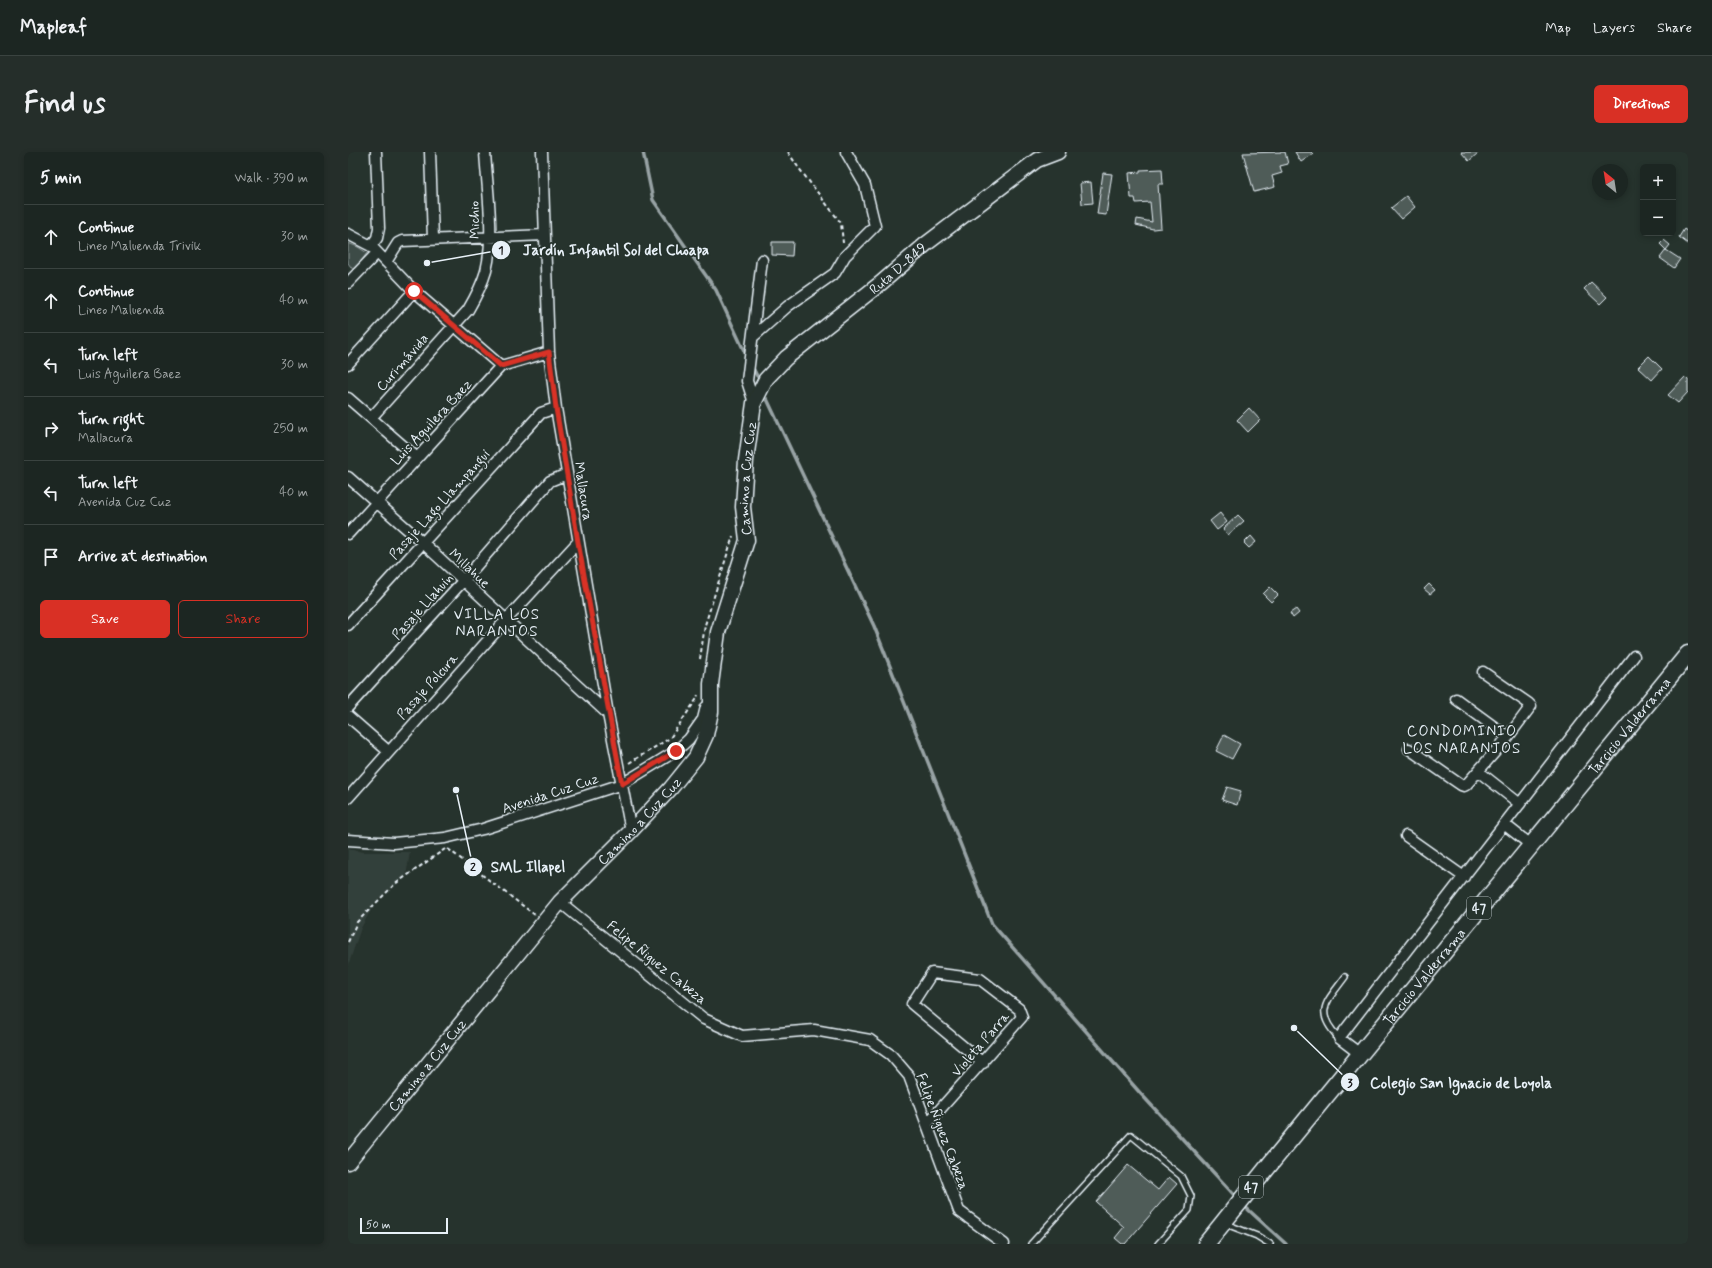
<!DOCTYPE html>
<html lang="en">
<head>
<meta charset="utf-8">
<style>
	body { margin:0; font-family:Mynerve,sans-serif; background:#252e2a; color:#f1f3f6 }
	.controls { position:absolute; right:12px; top:12px; display:grid; overflow:hidden; border-radius:6px; box-shadow:0 2px 6px #0003 }
	.controls button { width:36px; height:36px; display:grid; place-items:center; padding:0; border:0; border-bottom:1px solid #3a4340; background:#1c2622; color:#f1f3f6; font:20px sans-serif }
	.compass { position:absolute; left:1244px; top:12px; width:36px; height:36px; border-radius:50%; background:#1c2622; box-shadow:0 2px 6px #0003; rotate:330deg }
	.scale { position:absolute; left:12px; bottom:10px; width:88px; box-sizing:border-box; padding-left:4px; border:2px solid #e8f1f8; border-top:0; font-size:11px; line-height:14px; white-space:nowrap; color:#e8f1f8; -webkit-text-stroke:3px #26332d; paint-order:stroke }
	.stop { position:absolute; width:12px; height:12px; margin:-9px; border:3px solid #d93025; border-radius:50%; background:#fff }
	.stop.end { background:#d93025; border-color:#fff; box-shadow:0 1px 4px #0008 }
	.list { margin:0; padding:0; list-style:none }
	h2 { display:flex; justify-content:space-between; align-items:center; height:52px; margin:0; padding:0 16px; font-size:17px }
	h2 small { font-size:13px; font-weight:400; color:#a0a5a5 }
	.list li { display:grid; grid-template-columns:26px 1fr auto; gap:12px; align-items:center; box-sizing:border-box; height:64px; padding:0 16px; border-top:1px solid #3a4340 }
	.list b { display:block; font-size:15px; white-space:nowrap }
	.list p { margin:0; font-size:13px; white-space:nowrap; color:#a0a5a5 }
	.list em { font-size:13px; font-style:normal; color:#a0a5a5 }
	.actions { display:flex; gap:8px; padding:12px 16px }
	.actions a { flex:1; padding:9px 0; border:1px solid #d93025; border-radius:6px; text-align:center; font-size:14px; color:#d93025 }
	.actions .main { background:#d93025; color:#fff }
	.icon { flex:none; width:22px; height:22px; fill:none; stroke:currentColor; stroke-width:2; stroke-linecap:round; stroke-linejoin:round }
	.map { position:relative; flex:none; width:1340px; height:1092px; overflow:hidden; border-radius:6px }
	header { display:flex; align-items:center; gap:24px; box-sizing:border-box; height:56px; padding:0 20px; background:#1c2622; border-bottom:1px solid #3a4340 }
	header strong { font-size:19px }
	nav { display:flex; gap:22px; margin-inline-start:auto; font-size:14px }
	.intro { display:flex; align-items:center; justify-content:space-between; box-sizing:border-box; height:96px; padding:0 24px }
	h1 { margin:0; font-size:28px }
	.button { padding:10px 18px; border-radius:6px; background:#d93025; color:#fff; font-size:14px; font-weight:700 }
	main { display:flex; gap:24px; padding:0 24px }
	aside { flex:1; background:#1c2622; border-radius:6px; box-shadow:0 2px 6px #0003 }
	.map>svg:first-child { display:block }
	.built { fill:#333f3a }
	.green { fill:#3e4b47; stroke:#939ea0 }
	.lines { fill:none; stroke-linecap:round; stroke-linejoin:round }
	.stream { stroke:#98a3a5; stroke-width:3.5 }
	.building { fill:#505c59; stroke:#e8f1f8 }
	.lane-casing { stroke:#e8f1f8; stroke-width:8 }
	.street-casing { stroke:#e8f1f8; stroke-width:13 }
	.secondary-casing { stroke:#e8f1f8; stroke-width:17 }
	.primary-casing { stroke:#e8f1f8; stroke-width:19 }
	.path { stroke:#e8f1f8; stroke-width:2; stroke-dasharray:4 3; stroke-linecap:butt }
	.lane { stroke:#26332d; stroke-width:5 }
	.street { stroke:#26332d; stroke-width:10 }
	.secondary { stroke:#26332d; stroke-width:14 }
	.primary { stroke:#26332d; stroke-width:16 }
	.route { stroke:#d93025; stroke-width:5 }
	.labels { text-anchor:middle; stroke-width:3.5; stroke-linejoin:round; paint-order:stroke }
	.shield { fill:#26332d; stroke:#aeb8bb; stroke-width:1 }
	.shield-label { font-size:13px; font-weight:bold; fill:#e8f1f8 }
	.street-label { font-size:14px; fill:#e8f1f8; stroke:#26332d }
	.neighbourhood-label { font-size:15px; letter-spacing:1px; fill:#e8f1f8; stroke:#26332d }
	.leader { fill:none; stroke:#e8f1f8; stroke-width:1.5 }
	.callout-dot { fill:#e8f1f8; stroke:#26332d; stroke-width:1.5 }
	.mark-label { font-size:12px; text-anchor:middle; font-weight:bold; fill:#111 }
	.callout-label { font-size:15px; text-anchor:middle; font-weight:bold; fill:#e8f1f8; stroke:#26332d; stroke-width:3.5; stroke-linejoin:round; paint-order:stroke }
</style>
</head>
<body>
<header>
<strong>Mapleaf</strong>
<nav><a>Map</a><a>Layers</a><a>Share</a></nav>
</header>
<div class="intro"><h1>Find us</h1><a class="button">Directions</a></div>
<main>
<aside>
<h2>5 min<small>Walk · 390 m</small></h2>
<ul class="list">
<li><svg class="icon" aria-label="ahead" viewBox="0 0 24 24"><path d="M12 20V5M6 11l6-6 6 6"/></svg><div><b>Continue</b><p>Lineo Maluenda Trivik</p></div><em>30 m</em></li>
<li><svg class="icon" aria-label="ahead" viewBox="0 0 24 24"><path d="M12 20V5M6 11l6-6 6 6"/></svg><div><b>Continue</b><p>Lineo Maluenda</p></div><em>40 m</em></li>
<li><svg class="icon" aria-label="left" viewBox="0 0 24 24"><path d="M17 20v-9H6M10 6l-5 5 5 5"/></svg><div><b>Turn left</b><p>Luis Aguilera Baez</p></div><em>30 m</em></li>
<li><svg class="icon" aria-label="right" viewBox="0 0 24 24"><path d="M7 20v-9h11M14 6l5 5-5 5"/></svg><div><b>Turn right</b><p>Mallacura</p></div><em>250 m</em></li>
<li><svg class="icon" aria-label="left" viewBox="0 0 24 24"><path d="M17 20v-9H6M10 6l-5 5 5 5"/></svg><div><b>Turn left</b><p>Avenida Cuz Cuz</p></div><em>40 m</em></li>
<li><svg class="icon" aria-label="arrive" viewBox="0 0 24 24"><path d="M6 21V4h12l-3 4 3 4H6"/></svg><div><b>Arrive at destination</b></div></li>
</ul>
<div class="actions"><a class="main">Save</a><a>Share</a></div>
</aside>
<div class="map">
<svg width="1340" height="1092" viewBox="0 0 1340 1092">
	<rect width="100%" height="100%" fill="#26332d"/>
	<filter id="ink" filterUnits="userSpaceOnUse"><feTurbulence type="fractalNoise" baseFrequency=".025" numOctaves="2"/><feDisplacementMap in="SourceGraphic" scale="8" xChannelSelector="R" yChannelSelector="G"/><feConvolveMatrix kernelMatrix="1 2 1 2 8 2 1 2 1" color-interpolation-filters="sRGB"/></filter>
	<g filter="url(#ink)">
		<!-- built -->
		<path class="built" d="M0 697 15 700H62L58 725 28 749 13 776 0 814Z"/>
		<!-- green -->
		<path class="green" d="M0 91 10 95 19 101 6 119 0 111Z"/>
		<g class="lines">
			<!-- stream -->
			<path class="stream" d="M295 0 305 48 368 138 399 205
				M404 214 409 224
				M419 247 526 474 644 772 793 942 889 1046
				M894 1052 938 1092"/>
		</g>
		<!-- building -->
		<path class="building" d="M937 0 940 12 932 14 934 21 924 24 927 35 906 40 895 1Z
			M947 0H963L965 2 953 10Z
			M1113 0H1129L1130 1 1121 9Z
			M814 17 815 32H810L813 76 805 77 788 73 789 67 804 70 802 50 788 51 787 46H783L781 21 792 20V18Z
			M755 21 764 22 758 63 749 62Z
			M743 30 745 51 734 52 732 31Z
			M1058 44 1067 55 1053 67 1043 56Z
			M1336 77 1340 80V92L1331 85Z
			M1316 88 1322 93 1318 98 1312 92Z
			M424 90H445L444 104 424 103Z
			M1318 98 1332 107 1326 116 1312 106Z
			M1243 130 1259 145 1252 152 1236 137Z
			M1301 204 1314 217 1304 228 1290 215Z
			M1337 225 1340 228V240L1330 251 1320 243Z
			M901 256 912 268 900 280 889 268Z
			M872 361 879 370 869 378 862 369Z
			M890 363 896 369 880 383 875 377Z
			M903 384 908 390 901 396 896 391Z
			M1081 432 1087 438 1082 442 1076 437Z
			M922 435 930 443 923 450 915 442Z
			M948 457 951 461 945 466 942 461Z
			M876 583 892 592 884 607 868 599Z
			M879 635 893 639 889 653 874 648Z
			M780 1013 810 1038 821 1025 829 1032 777 1092H774L767 1086 776 1075 748 1050Z"/>
		<g class="lines">
			<!-- lane casing -->
			<g class="lane-casing">
				<path id="lane" d="M991 886C965 859 979 850 997 825
					M878 1072 909 1084 922 1092
					M683 1092 783 983 833 1024 843 1044 841 1058 810 1092"/>
			</g>
			<!-- street casing -->
			<g class="street-casing">
				<path id="street" d="M82 0 85 87
					M194 0 201 200 208 256 260 562 283 679
					M0 82 23 94 66 139 153 214
					M23 94 29 86 31 76 28 0
					M38 110 50 91 54 89 197 83
					M0 131 29 101
					M406 184 440 154 487 121 497 104 527 74 517 33 498 0
					M0 212 66 139
					M0 246 69 306
					M406 251 399 229 414 108
					M23 266 120 158C127 146 134 133 138 119 147 84 139 36 137 0
					M0 325 74 390 260 562
					M0 382 153 214 201 200
					M0 473 193 261 208 256
					M1108 547 1160 585
					M0 555 115 429 202 329 219 322
					M0 564 40 599
					M1061 597 1113 633 1116 634 1118 633 1160 585 1183 554 1180 551 1135 520
					M1130 619 1172 652
					M0 646 158 468 230 390
					M1156 672 1183 693
					M1058 684 1116 725
					M0 688 46 691 97 686 135 677 274 632 328 599 341 587 355 567 358 555
					M212 750 356 867 394 884 466 878 522 888 543 903 561 924 611 1059 656 1092
					M1012 902 991 886 1286 504
					M579 972 674 865 671 857 632 827 584 821 564 852 635 911"/>
			</g>
			<!-- secondary casing -->
			<g class="secondary-casing">
				<g id="secondary">
					<path id="s1" d="M0 1010 212 750 283 679 323 636 348 605 358 583 363 560V532L370 480 399 388 395 355 398 308 406 251 418 227 438 206 533 131 578 92 689 8 710 0"/>
				</g>
			</g>
			<!-- primary casing -->
			<g class="primary-casing">
				<g id="primary">
					<path id="s2" d="M858 1092 923 1011 1340 502"/>
				</g>
			</g>
			<!-- path -->
			<path class="path" d="M440 0 450 15 493 71 495 91
				M352 507 357 473 385 384
				M281 611 322 586 348 548 350 543
				M100 697 187 763
				M0 790 9 770 47 732 97 697"/>
			<!-- lane -->
			<use href="#lane" class="lane"/>
			<!-- street -->
			<use href="#street" class="street"/>
			<!-- secondary -->
			<use href="#secondary" class="secondary"/>
			<!-- primary -->
			<use href="#primary" class="primary"/>
		</g>
	</g>
	<g class="lines" filter="url(#ink)">
		<!-- route -->
		<path class="route" d="M66 139 153 214 201 200 208 256 230 390 274 632 328 599"/>
	</g>
	<g class="labels">
		<!-- shield labels -->
		<g class="shield">
			<rect x="1119" y="745" width="24" height="22" rx="3"/>
			<rect x="891" y="1024" width="24" height="22" rx="3"/>
		</g>
		<g class="shield-label">
			<text x="1131" y="761">47</text>
			<text x="903" y="1040">47</text>
		</g>
		<!-- street labels -->
		<g class="street-label">
			<text transform="translate(126 68) rotate(-91)" y="5">Michio</text>
			<text dy="5" stroke="none"><textPath href="#s1" startOffset="1096">Ruta D-849</textPath></text>
			<text transform="translate(54 210) rotate(-49)" y="5">Curimávida</text>
			<text transform="translate(83 270) rotate(-47)" y="5">Luis Aguilera Baez</text>
			<text dy="5" stroke="none"><textPath href="#s1" startOffset="821">Camino a Cuz Cuz</textPath></text>
			<text transform="translate(236 339) rotate(81)" y="5">Mallacura</text>
			<text transform="translate(91 352) rotate(-48)" y="5">Pasaje Lago Llampangui</text>
			<text transform="translate(122 416) rotate(43)" y="5">Millahue</text>
			<text transform="translate(74 454) rotate(-48)" y="5">Pasaje Llahuin</text>
			<text transform="translate(79 534) rotate(-48)" y="5">Pasaje Polcura</text>
			<text dy="5" stroke="none"><textPath href="#s2" startOffset="669">Tarcicio Valderrama</textPath></text>
			<text transform="translate(202 641) rotate(-18)" y="5">Avenida Cuz Cuz</text>
			<text dy="5" stroke="none"><textPath href="#s1" startOffset="449">Camino a Cuz Cuz</textPath></text>
			<text transform="translate(309 810) rotate(39)" y="5">Felipe Ñiguez Cabeza</text>
			<text dy="5" stroke="none"><textPath href="#s2" startOffset="345">Tarcicio Valderrama</textPath></text>
			<text transform="translate(632 892) rotate(-49)" y="5">Violeta Parra</text>
			<text dy="5" stroke="none"><textPath href="#s1" startOffset="125">Camino a Cuz Cuz</textPath></text>
			<text transform="translate(595 979) rotate(69)" y="5">Felipe Ñiguez Cabeza</text>
		</g>
		<!-- neighbourhood labels -->
		<g class="neighbourhood-label">
			<text x="149" y="467">VILLA LOS<tspan x="149" dy="17">NARANJOS</tspan></text>
			<text x="1114" y="584">CONDOMINIO<tspan x="1114" dy="17">LOS NARANJOS</tspan></text>
		</g>
	</g>
	<!-- callouts -->
	<path class="leader" d="M79 111L153 98M108 638L125 715M946 876L1002 930"/>
	<g class="callout-dot">
		<circle cx="79" cy="111" r="4"/>
		<circle cx="108" cy="638" r="4"/>
		<circle cx="946" cy="876" r="4"/>
		<circle cx="153" cy="98" r="10"/>
		<circle cx="125" cy="715" r="10"/>
		<circle cx="1002" cy="930" r="10"/>
	</g>
	<g class="mark-label">
		<text x="153" y="102">1</text>
		<text x="125" y="719">2</text>
		<text x="1002" y="935">3</text>
	</g>
	<g class="callout-label">
		<text x="268" y="103">Jardín Infantil Sol del Choapa</text>
		<text x="180" y="720">SML Illapel</text>
		<text x="1113" y="936">Colegio San Ignacio de Loyola</text>
	</g>
</svg>
<div class="controls">
<button>+</button>
<button>−</button>
</div>
<svg class="compass" viewBox="-18 -18 36 36"><path d="M0-13l5 13h-10z" fill="#e53935"/><path d="M0 13l5-13h-10z" fill="#a0a5a5"/></svg>
<div class="scale">50 m</div>
<div class="stop" style="left:66px;top:139px"></div>
<div class="stop end" style="left:328px;top:599px"></div>
</div>
</main>
</body>
</html>
